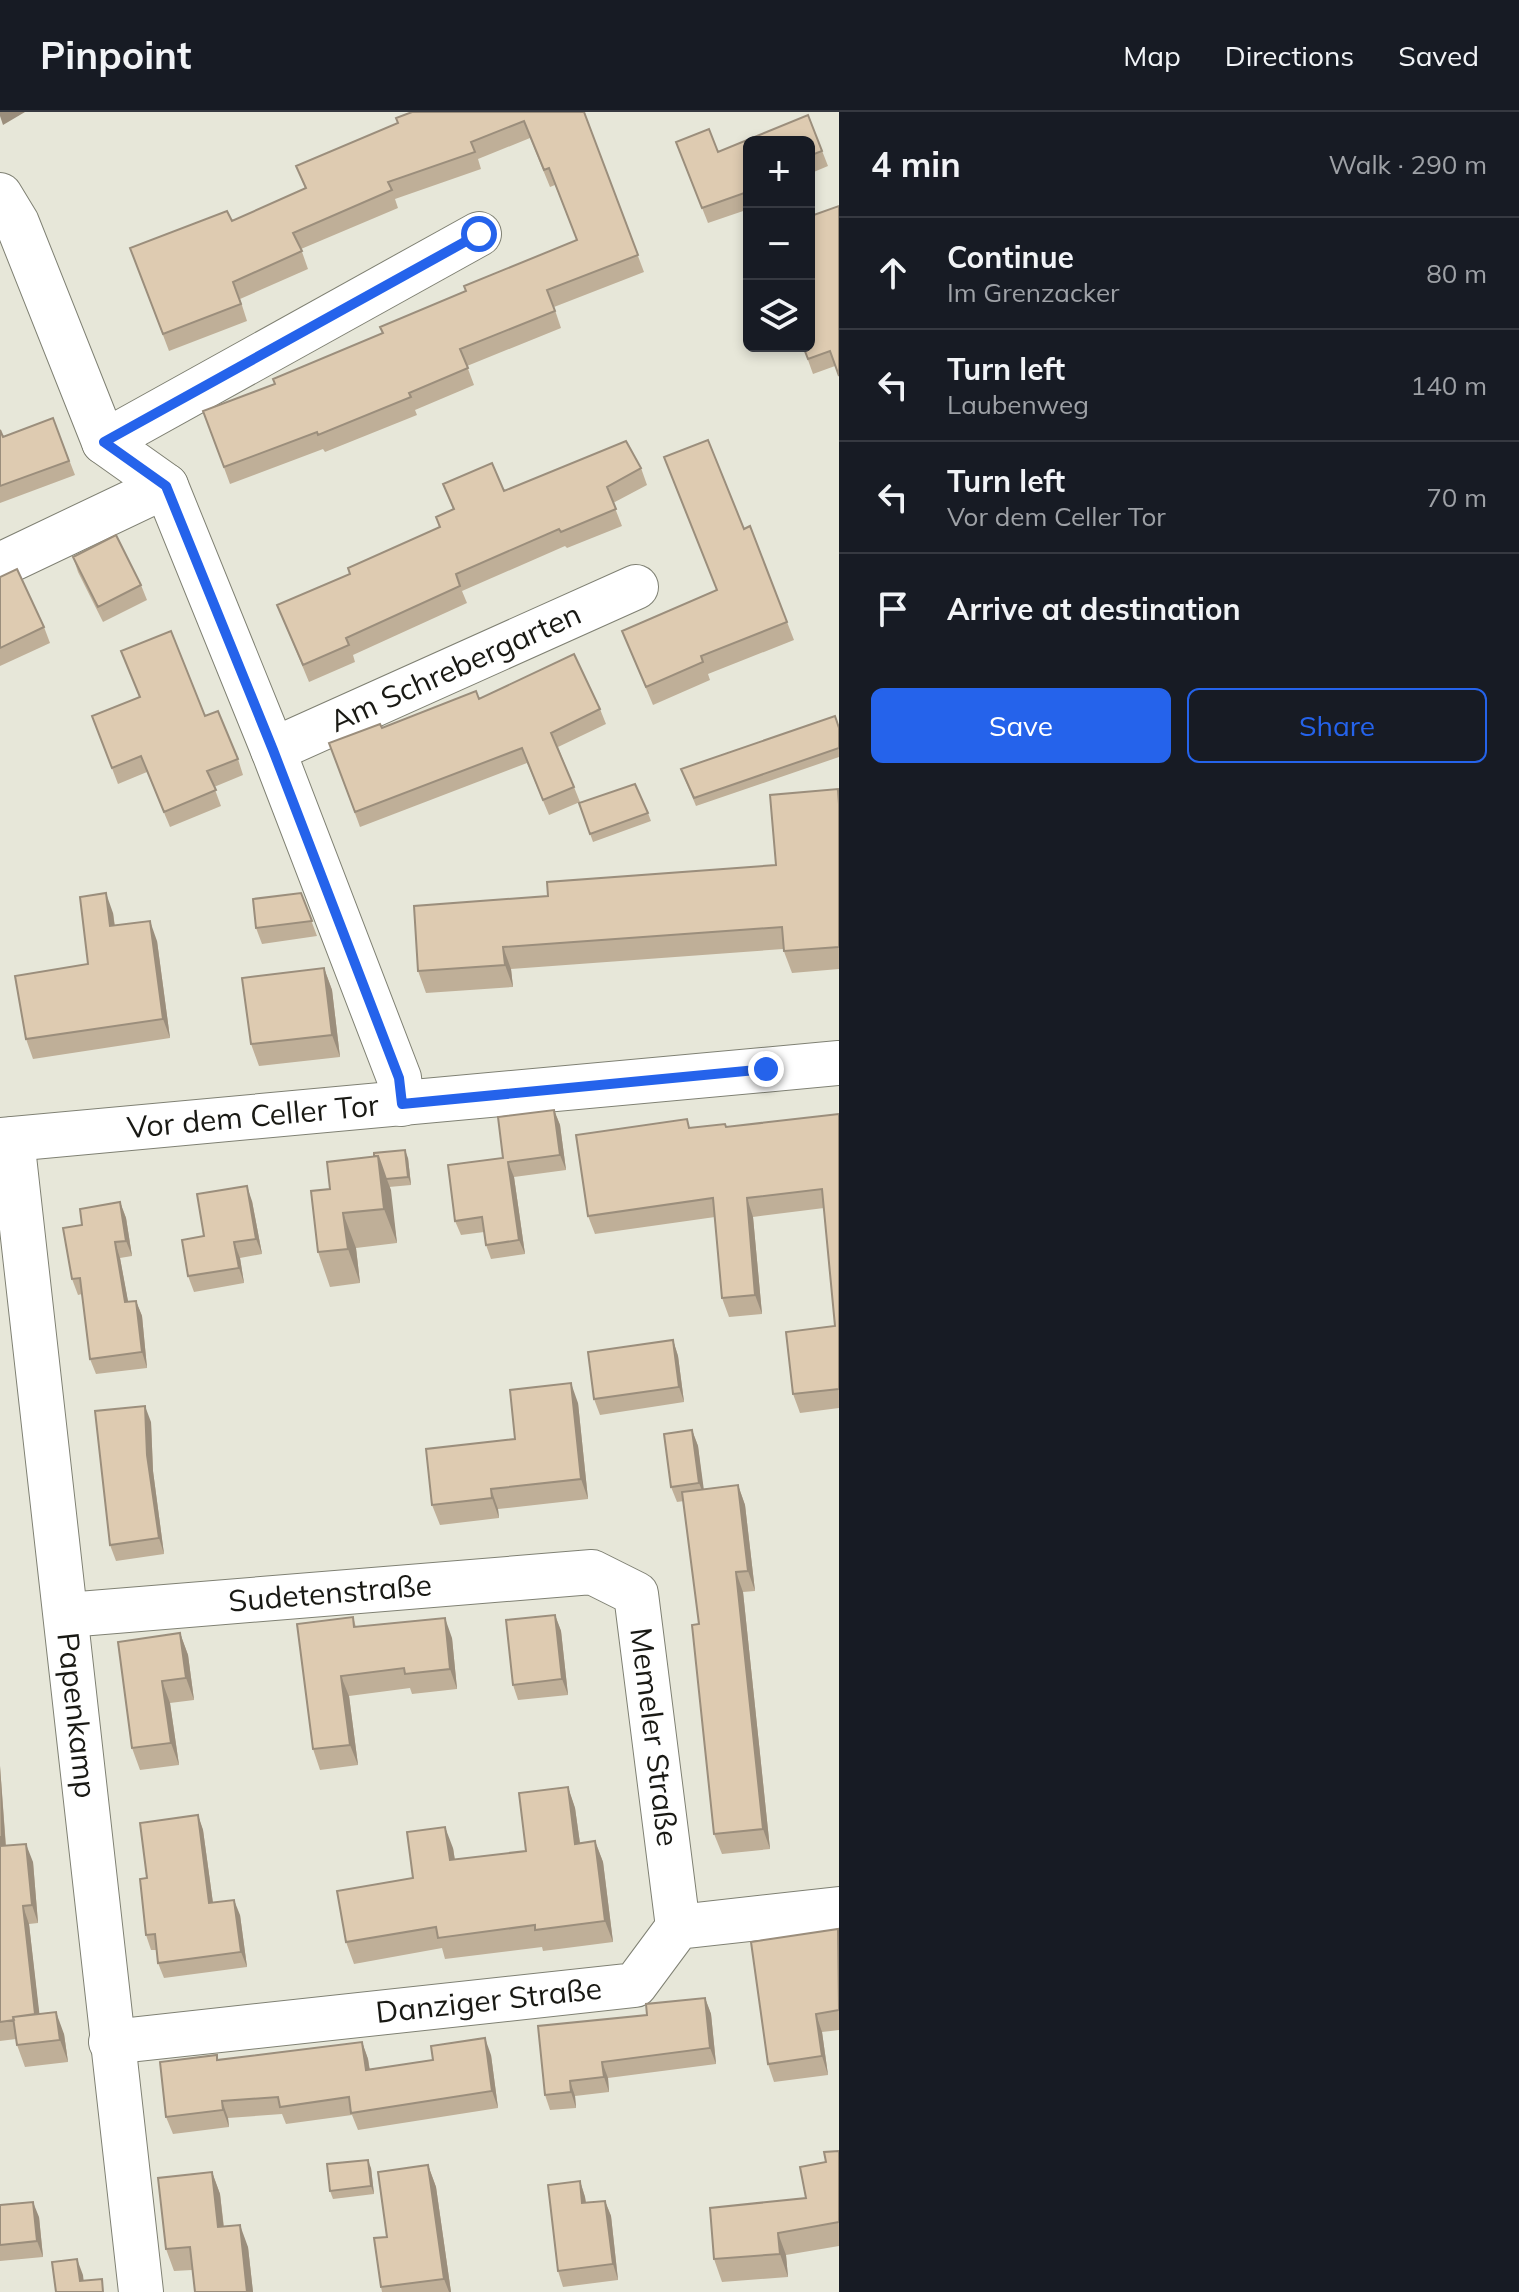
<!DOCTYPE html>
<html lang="en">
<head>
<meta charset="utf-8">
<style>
	body { margin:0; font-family:Mulish,sans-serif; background:#242831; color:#f1f3f6 }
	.controls { position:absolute; right:24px; top:24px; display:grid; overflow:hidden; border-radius:12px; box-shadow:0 4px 12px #0003 }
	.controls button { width:72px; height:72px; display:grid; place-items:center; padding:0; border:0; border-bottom:2px solid #363941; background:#171b24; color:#f1f3f6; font:40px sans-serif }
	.stop { position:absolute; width:24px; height:24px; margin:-18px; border:6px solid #2563eb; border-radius:50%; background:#fff }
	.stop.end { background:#2563eb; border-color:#fff; box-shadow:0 2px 8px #0008 }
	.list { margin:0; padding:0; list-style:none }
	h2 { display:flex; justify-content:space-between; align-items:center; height:104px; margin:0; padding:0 32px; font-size:34px }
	h2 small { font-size:26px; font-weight:400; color:#9ea1a6 }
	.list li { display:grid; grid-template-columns:52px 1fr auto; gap:24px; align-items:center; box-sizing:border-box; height:112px; padding:0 32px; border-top:2px solid #363941 }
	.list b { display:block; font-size:30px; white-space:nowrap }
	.list p { margin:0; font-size:26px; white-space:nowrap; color:#9ea1a6 }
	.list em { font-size:26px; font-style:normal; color:#9ea1a6 }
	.actions { display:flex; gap:16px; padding:24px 32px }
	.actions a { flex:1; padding:18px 0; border:2px solid #2563eb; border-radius:12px; text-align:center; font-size:28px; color:#2563eb }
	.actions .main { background:#2563eb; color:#fff }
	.icon { flex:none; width:44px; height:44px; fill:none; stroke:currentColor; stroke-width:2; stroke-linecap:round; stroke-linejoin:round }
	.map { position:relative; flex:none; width:839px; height:2180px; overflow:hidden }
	header { display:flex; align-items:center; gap:48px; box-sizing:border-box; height:112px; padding:0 40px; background:#171b24; border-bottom:2px solid #363941 }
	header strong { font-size:38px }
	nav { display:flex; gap:44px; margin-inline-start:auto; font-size:28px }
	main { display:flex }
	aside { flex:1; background:#171b24 }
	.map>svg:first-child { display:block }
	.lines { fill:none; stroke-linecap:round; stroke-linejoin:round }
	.minor-casing { stroke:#7f8073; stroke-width:46 }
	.minor { stroke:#fff; stroke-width:44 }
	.wall { fill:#bfaf98 }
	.shaded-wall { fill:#9b8e7c }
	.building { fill:#decbb1; stroke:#9b8e7c; stroke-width:2 }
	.route { stroke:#2563eb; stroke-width:10 }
	.labels { text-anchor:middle; stroke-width:8; stroke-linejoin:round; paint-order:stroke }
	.street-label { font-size:30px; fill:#191914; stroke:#e7e7d9 }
</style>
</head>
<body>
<header>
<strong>Pinpoint</strong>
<nav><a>Map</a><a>Directions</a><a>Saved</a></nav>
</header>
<main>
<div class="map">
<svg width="839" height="2180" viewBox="0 0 839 2180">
	<rect width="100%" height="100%" fill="#e7e7d9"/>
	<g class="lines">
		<!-- minor casing -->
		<g class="minor-casing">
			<g id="minor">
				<path d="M0 83 17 111 104 330 166 374 273 638 399 966 402 992"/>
				<path d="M104 330 479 122"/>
				<path d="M0 453 166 374"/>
				<path id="s1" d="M273 638 636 475"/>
				<path id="s2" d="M12 1027 141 2180"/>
				<path id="s3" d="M0 1028 839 951"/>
				<path id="s4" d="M67 1503 592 1460 636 1482 678 1815"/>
				<path id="s5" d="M111 1930 635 1873 678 1815 839 1797"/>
			</g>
		</g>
		<!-- minor -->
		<use href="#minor" class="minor"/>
	</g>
	<!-- wall -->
	<path class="wall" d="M584 0 644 160 554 195 561 216 467 254 474 273 415 298 417 303 325 340 323 337 230 372 203 299 275 272 383 222 466 179 577 128 555 73 550 75 530 26 478 47 481 57 395 87 398 96 301 137 308 157 240 187 247 209 169 239 130 136 232 109 305 76 296 54 398 11Z
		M808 3 828 54 809 62V30H749V97L708 111 676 30 718 40Z
		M809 99 835 254 813 262 803 234Z
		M53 306 75 363 0 391V318L3 325Z
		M641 356 647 373 613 391 622 414 567 436 565 434 462 479 467 491 353 543 355 550 309 570 277 493 350 462 439 415 436 405 453 397 443 372 504 379Z
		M750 414 794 528 708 562 710 568 653 593 622 519 716 478 744 417Z
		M73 445 141 473 147 488 103 510 78 460Z
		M0 465 44 515 50 531 0 554Z
		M479 587 600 597 606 612 558 635 580 690 549 703 527 651 360 715 329 631Z
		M92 604H205L238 647 243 663 214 675 221 694 170 715 147 660 118 672Z
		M839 615V645L696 694 684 665Z
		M839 681V857L792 861 783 837 511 857 513 875 426 881 418 859 548 784 776 753Z
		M579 691 648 701 651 709 593 730Z
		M301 781 317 824 262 832 256 816Z
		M113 801 115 814 157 829 170 926 33 947 26 927 88 852Z
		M324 856 332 878 340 945 259 954 251 932Z
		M554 998 560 1013 566 1058 514 1065 525 1142 491 1147 486 1133 484 1120 461 1123 455 1109 503 1046Z
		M839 1002V1296L800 1301 793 1282 835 1214 824 1096 753 1105 762 1202 729 1205 722 1186 715 1105 595 1122 588 1104 691 1016 726 1015Z
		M408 1046 411 1073 389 1075 397 1131 356 1136 360 1171 330 1175 318 1140 330 1077Z
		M252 1089 262 1142 240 1146 244 1171 194 1180 188 1164 204 1124Z
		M120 1090 126 1106 132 1144 120 1146 128 1190 136 1189 142 1204 147 1256 96 1262 90 1247 82 1182 78 1183 72 1167 82 1113Z
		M673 1228 678 1244 684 1290 600 1303 594 1287Z
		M578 1291 588 1387 498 1397 499 1406 440 1413 432 1393 515 1327Z
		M151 1310 153 1359 164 1442 116 1449 110 1433Z
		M692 1318 698 1334 703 1377 738 1373 745 1393 755 1479 743 1480 770 1737 722 1742 714 1722 699 1512 684 1389 677 1390 671 1375Z
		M555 1503 561 1519 568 1583 518 1588 513 1573Z
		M353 1505 356 1515 452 1526 457 1577 412 1582 410 1576 349 1584 358 1653 320 1658 313 1637Z
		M180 1521 188 1543 194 1588 170 1591 179 1653 140 1658 132 1636Z
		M0 1654 6 1734 33 1750 38 1811 29 1812 39 1902 64 1922 68 1950 25 1955 17 1933 16 1927 0 1929Z
		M568 1675 575 1696 580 1731 595 1729 603 1750 613 1830 543 1839 542 1835 445 1847 442 1836 354 1852 346 1830 413 1766 453 1736 455 1748 526 1739Z
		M198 1703 203 1718 213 1791 240 1803 247 1855 164 1866 158 1851 157 1838H151L146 1823 147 1766Z
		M839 1817V1918L822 1920 828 1963 774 1970 768 1952Z
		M705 1886 711 1902 716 1952 608 1966 609 1980 575 1984 576 1996 550 1998 545 1983 647 1903Z
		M362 1930 368 1947 370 1958 491 1943 498 1996 358 2018 352 2003 286 2012 282 2002 228 2006 229 2015 173 2022 166 2005 218 1948Z
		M839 2039V2134L786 2143 788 2165 722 2170 714 2147 806 2086 826 2050Z
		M428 2053 436 2075 451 2180H382L381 2175Z
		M371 2056 374 2082 333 2087 330 2079Z
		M212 2060 220 2082 224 2115 248 2135 253 2180H195L192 2158 174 2159 166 2137Z
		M580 2069 585 2085 586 2091 605 2089 611 2104 618 2168 563 2175 558 2159Z
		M0 2093 39 2105 43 2145 0 2149Z"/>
	<!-- shaded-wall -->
	<path class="shaded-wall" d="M0 0H25L3 13 0 4Z
		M106 781 113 801 117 834 110 814Z
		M150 809 157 829 170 926 163 907Z
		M503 835 511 857 513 875 505 853Z
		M324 856 332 878 340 945 332 923Z
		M554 998 560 1013 566 1058 560 1043Z
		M405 1038 408 1046 411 1073 408 1065Z
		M378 1044 391 1078 397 1131 384 1097Z
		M508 1050 514 1065 525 1142 519 1128Z
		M247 1074 252 1089 262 1142 256 1127Z
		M747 1086 753 1105 762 1202 755 1183Z
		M120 1090 126 1106 132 1144 126 1129Z
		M343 1101 356 1136 360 1171 348 1137Z
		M115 1130 120 1146 131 1205 125 1190Z
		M234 1130 240 1146 244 1171 239 1156Z
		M136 1189 142 1204 147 1256 142 1240Z
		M673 1228 678 1244 684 1290 679 1275Z
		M571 1271 578 1291 588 1387 581 1367Z
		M145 1294 151 1310 153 1359 164 1442 159 1426 147 1343Z
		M692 1318 698 1334 705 1386 699 1371Z
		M738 1373 745 1393 755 1479 748 1459Z
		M491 1377 498 1397 499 1406 492 1386Z
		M736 1460 743 1480 770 1737 763 1717Z
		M555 1503 561 1519 568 1583 562 1567Z
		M445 1506 452 1526 457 1577 450 1557Z
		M180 1521 188 1543 194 1588 186 1566Z
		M341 1564 349 1584 358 1653 350 1633Z
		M162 1569 170 1591 179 1653 171 1631Z
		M0 1654 7 1752 1 1734Z
		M568 1675 575 1696 583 1753 575 1732Z
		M198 1703 203 1718 215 1806 209 1791Z
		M445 1715 453 1736 458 1769 450 1748Z
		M595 1729 603 1750 613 1830 605 1809Z
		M26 1732 33 1750 38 1811 32 1793Z
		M234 1788 240 1803 247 1855 241 1840Z
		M23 1794 29 1812 42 1924 35 1906Z
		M705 1886 711 1902 716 1952 710 1936Z
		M56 1900 64 1922 68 1950 60 1928Z
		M816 1902 822 1920 828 1963 822 1944Z
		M485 1926 491 1943 498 1996 492 1979Z
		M362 1930 368 1947 372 1975 366 1958Z
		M602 1950 608 1966 609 1980 604 1965Z
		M570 1969 575 1984 576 1996 571 1980Z
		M222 1989 228 2006 229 2015 223 1998Z
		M368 2048 371 2056 374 2082 371 2074Z
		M428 2053 436 2075 451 2180H449L444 2167Z
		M212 2060 220 2082 226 2137 218 2115Z
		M580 2069 585 2085 588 2107 582 2091Z
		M605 2089 611 2104 618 2168 613 2152Z
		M33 2090 39 2105 43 2145 37 2129Z
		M240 2113 248 2135 253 2180H247Z
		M778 2121 786 2143 788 2165 780 2142Z
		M77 2147 83 2163 85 2180 80 2169Z"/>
	<!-- building -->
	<path class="building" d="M412 0H584L638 143 547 178 555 199 460 237 468 256 409 281 411 285 318 323 317 320 224 355 203 299 275 272 273 267 383 221 380 215 466 179 464 174 577 128 549 56 544 58 524 9 471 30 475 40 388 70 392 78 293 121 302 139 233 170 241 192 163 222 130 136 227 99 232 109 306 76 296 54 398 11 396 6Z
		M808 3 822 39 809 44V30H749V86L747 80 702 96 676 30 709 17 718 40Z
		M839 94V264L830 239 808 247 803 234H809V99L811 104Z
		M53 306 69 349 0 374V318L3 325Z
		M708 328 744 417 750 414 787 510 701 544 703 550 646 575 622 519 717 478 664 345Z
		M626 329 641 356 607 375 616 397 561 420 559 417 456 462 460 474 346 526 349 533 303 553 277 493 350 462 348 456 440 415 436 405 454 397 443 372 492 351 504 379Z
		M116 423 141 473 98 495 73 445Z
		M17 457 44 515 0 536V465Z
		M171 519 205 604 218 599 238 647 207 659 216 678 164 700 141 644 112 656 92 604 140 585 121 539Z
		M574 542 600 597 551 621 574 675 543 688 522 636 355 700 329 631 380 612 382 616 476 579 479 587Z
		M835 604 839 616V636L694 686 681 657Z
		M635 672 648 701 590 722 579 691Z
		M838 677 839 692V835L784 839 782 815 503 835 505 853 418 859 414 794 548 784 547 770 776 753 770 683Z
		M106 781 110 814 150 809 163 907 26 927 15 864 88 852 80 785Z
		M301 781 312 809 256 816 253 787Z
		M324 856 332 923 251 932 242 866Z
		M554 998 560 1043 508 1050 519 1128 486 1133 482 1105 455 1109 448 1053 503 1046 498 1005Z
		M839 1002V1277L793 1282 786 1220 835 1214 822 1077 747 1086 755 1183 722 1186 713 1086 588 1104 576 1023 687 1007 689 1016 725 1012 726 1015Z
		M405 1038 408 1065 386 1067 378 1044H374V1041Z
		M378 1044 384 1097 343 1101 348 1137 318 1140 311 1079 330 1077 327 1050Z
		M247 1074 256 1127 234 1130 239 1156 188 1164 182 1128 204 1124 197 1082Z
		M120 1090 126 1129 115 1130 125 1190 136 1189 142 1240 90 1247 80 1166 72 1167 63 1116 82 1113 80 1097Z
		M673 1228 679 1275 594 1287 588 1240Z
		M571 1271 581 1367 491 1377 492 1386 432 1393 426 1337 515 1327 510 1278Z
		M145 1294 147 1343 159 1426 110 1433 95 1299Z
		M692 1318 699 1371 671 1375 664 1322Z
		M738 1373 748 1459 736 1460 763 1717 714 1722 692 1513 699 1512 682 1380Z
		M555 1503 562 1567 513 1573 506 1508Z
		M353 1505 354 1515 445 1506 450 1557 405 1562 404 1556 341 1564 350 1633 313 1637 297 1512Z
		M180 1521 186 1566 162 1569 171 1631 132 1636 118 1530Z
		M568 1675 575 1732 595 1729 605 1809 535 1818V1813L438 1826 436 1815 346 1830 337 1779 413 1766 407 1720 445 1715 450 1748 526 1739 519 1681Z
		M198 1703 209 1791 234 1788 241 1840 158 1851 155 1822 146 1823 140 1767 147 1766 140 1711Z
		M0 1724 1 1734 26 1732 32 1793 23 1794 35 1902 13 1905 14 1908 0 1910Z
		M838 1817 839 1898 816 1902 822 1944 768 1952 751 1830Z
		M705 1886 710 1936 602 1950 604 1965 570 1969 571 1980 545 1983 538 1914 647 1903 646 1892Z
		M56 1900 60 1928 17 1933 13 1905Z
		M485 1926 492 1979 351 2001 349 1985 280 1995 278 1985 222 1989 223 1998 166 2005 160 1950 217 1943V1948L362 1930 366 1958 433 1948 431 1934Z
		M839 2039V2110L778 2121 780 2142 714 2147 710 2096 806 2086 800 2055 826 2050 824 2040Z
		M368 2048 371 2074 330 2079 327 2052Z
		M428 2053 444 2167 381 2175 374 2126 387 2125 378 2060Z
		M212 2060 218 2115 240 2113 247 2180H195L190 2135 166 2137 158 2066Z
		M580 2069 582 2091 605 2089 613 2152 558 2159 548 2073Z
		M33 2090 37 2129 0 2133V2093Z
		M77 2147 80 2169 102 2167 103 2180H56L52 2150Z"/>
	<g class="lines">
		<!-- route -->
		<path class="route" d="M479 122 104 330 166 374 273 638 399 966 402 992 766 957"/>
	</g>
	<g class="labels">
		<!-- street labels -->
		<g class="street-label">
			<text dy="10" stroke="none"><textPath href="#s1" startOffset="200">Am Schrebergarten</textPath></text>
			<text dy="10" stroke="none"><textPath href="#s3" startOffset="254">Vor dem Celler Tor</textPath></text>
			<text dy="10" stroke="none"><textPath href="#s4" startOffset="264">Sudetenstraße</textPath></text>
			<text dy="10" stroke="none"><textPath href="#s2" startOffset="580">Papenkamp</textPath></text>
			<text dy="10" stroke="none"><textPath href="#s4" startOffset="720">Memeler Straße</textPath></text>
			<text dy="10" stroke="none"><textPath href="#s5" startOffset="380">Danziger Straße</textPath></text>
		</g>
	</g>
</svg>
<div class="controls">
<button>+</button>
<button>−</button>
<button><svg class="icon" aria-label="layers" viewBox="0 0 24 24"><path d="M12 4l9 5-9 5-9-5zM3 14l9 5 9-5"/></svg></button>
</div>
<div class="stop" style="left:479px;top:122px"></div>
<div class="stop end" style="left:766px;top:957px"></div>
</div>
<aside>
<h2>4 min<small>Walk · 290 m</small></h2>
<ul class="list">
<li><svg class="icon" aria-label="ahead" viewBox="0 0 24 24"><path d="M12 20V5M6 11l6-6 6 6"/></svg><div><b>Continue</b><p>Im Grenzacker</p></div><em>80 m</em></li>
<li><svg class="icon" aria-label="left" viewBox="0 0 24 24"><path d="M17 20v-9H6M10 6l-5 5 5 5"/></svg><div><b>Turn left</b><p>Laubenweg</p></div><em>140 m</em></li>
<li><svg class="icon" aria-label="left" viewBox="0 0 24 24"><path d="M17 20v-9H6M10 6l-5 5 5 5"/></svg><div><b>Turn left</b><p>Vor dem Celler Tor</p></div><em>70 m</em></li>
<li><svg class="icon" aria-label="arrive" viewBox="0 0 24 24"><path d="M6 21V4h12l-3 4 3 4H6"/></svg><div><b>Arrive at destination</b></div></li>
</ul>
<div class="actions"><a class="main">Save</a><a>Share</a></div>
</aside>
</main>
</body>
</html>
